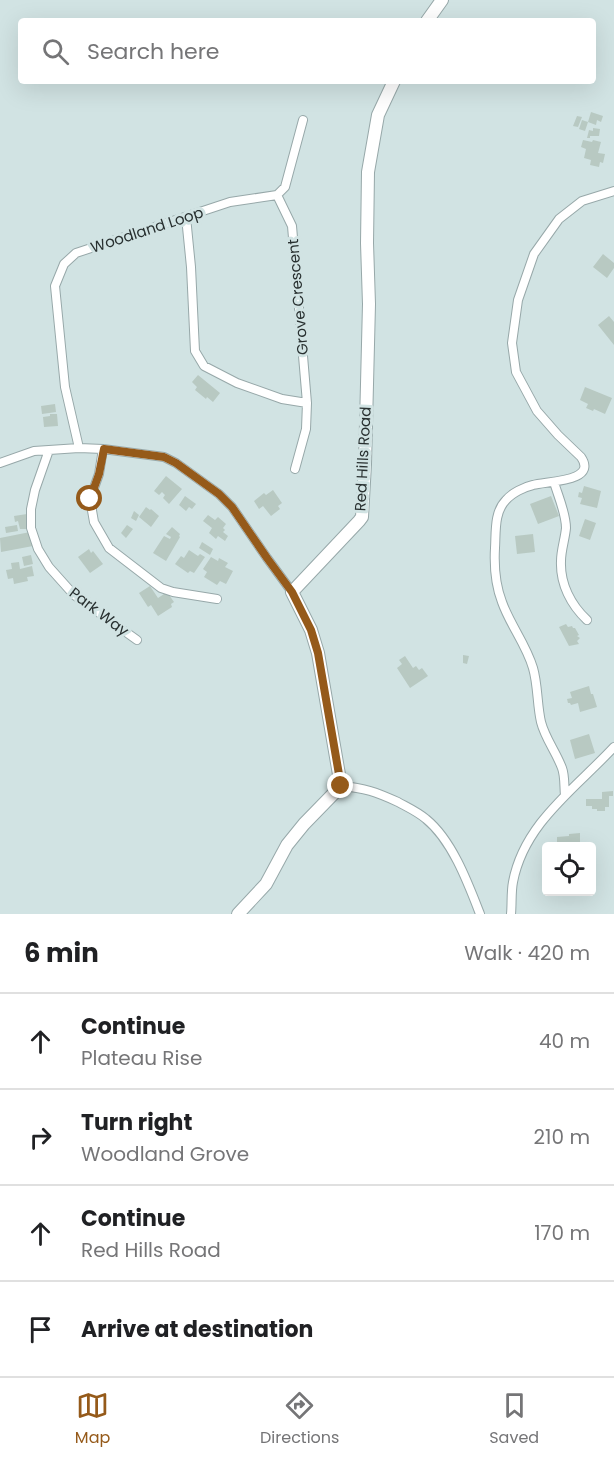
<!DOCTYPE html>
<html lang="en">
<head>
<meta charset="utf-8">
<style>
	body { margin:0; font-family:Poppins,sans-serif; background:#f6f6f6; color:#202124 }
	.controls { position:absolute; right:18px; bottom:18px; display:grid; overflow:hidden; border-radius:6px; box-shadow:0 6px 24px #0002 }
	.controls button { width:54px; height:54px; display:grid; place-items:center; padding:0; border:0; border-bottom:2px solid #e0e0e0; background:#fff; color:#202124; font:30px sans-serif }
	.stop { position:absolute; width:18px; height:18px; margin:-14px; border:4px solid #955a1a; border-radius:50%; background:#fff }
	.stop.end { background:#955a1a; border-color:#fff; box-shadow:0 2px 6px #0008 }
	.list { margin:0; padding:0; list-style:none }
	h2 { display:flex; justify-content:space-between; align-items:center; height:78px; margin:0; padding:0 24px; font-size:26px }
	h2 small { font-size:20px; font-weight:400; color:#757577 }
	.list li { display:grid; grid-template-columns:39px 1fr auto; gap:18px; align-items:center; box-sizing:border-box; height:96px; padding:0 24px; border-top:2px solid #e0e0e0 }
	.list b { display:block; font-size:22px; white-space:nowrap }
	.list p { margin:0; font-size:20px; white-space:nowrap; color:#757577 }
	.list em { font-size:20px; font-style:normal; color:#757577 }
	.icon { flex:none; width:33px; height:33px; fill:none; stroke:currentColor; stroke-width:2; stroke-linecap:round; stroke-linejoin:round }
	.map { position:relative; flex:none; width:614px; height:914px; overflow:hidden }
	.search { position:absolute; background:#fff; box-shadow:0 6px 24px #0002; left:18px; right:18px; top:18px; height:66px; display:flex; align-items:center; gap:15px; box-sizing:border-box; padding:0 21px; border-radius:6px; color:#757577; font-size:22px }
	.sheet { height:462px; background:#fff }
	nav { display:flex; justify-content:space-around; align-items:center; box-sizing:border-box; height:84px; border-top:2px solid #e0e0e0; background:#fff; font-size:16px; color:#757577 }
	nav a { display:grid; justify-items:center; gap:3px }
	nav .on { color:#955a1a }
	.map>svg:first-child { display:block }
	.building { fill:#b8c9c2 }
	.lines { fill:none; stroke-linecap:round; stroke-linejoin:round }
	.street-casing { stroke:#97a8a9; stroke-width:10 }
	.secondary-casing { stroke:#97a8a9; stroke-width:14 }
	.street { stroke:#fff; stroke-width:8 }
	.secondary { stroke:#fff; stroke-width:12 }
	.route { stroke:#955a1a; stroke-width:8 }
	.labels { text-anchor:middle; stroke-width:6; stroke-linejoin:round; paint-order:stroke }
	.street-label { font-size:15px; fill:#283030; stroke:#d1e3e3 }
</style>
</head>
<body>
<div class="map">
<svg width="614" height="914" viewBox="0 0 614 914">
	<rect width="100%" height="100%" fill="#d1e3e3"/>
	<!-- building -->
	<path class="building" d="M591 112 603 116 601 122 597 120 596 125 588 122Z
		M577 116 582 117 578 127 573 126Z
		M582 120 588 122 585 131 579 129Z
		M593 128 600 129 599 136H590V138H587L589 130 593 131Z
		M583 140 592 142 593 140 601 142 598 153 605 154 603 163 600 162 599 167 590 165 591 160 584 158 586 149 581 147Z
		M603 254 614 263V268L607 278 593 267Z
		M609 316 614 322V345L598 325Z
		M198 375 220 393 213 402 207 397 206 399 195 390 197 387 192 382Z
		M585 387 612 398 605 414 594 409 593 411 586 408 588 404 580 400Z
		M55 404 56 412 42 414 41 406Z
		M50 414H57L58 426 44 427 43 417 50 416Z
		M166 476 182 489 169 504 163 498 165 495 162 492 159 495 154 491Z
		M584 486 601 491 597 508 580 504 582 498 578 497 579 492 582 493Z
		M273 490 282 503 278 506 280 509 271 516 263 506 259 509 254 501 264 493 266 495Z
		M185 496 196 504 192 509 189 507 186 511 179 505Z
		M551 496 559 516 538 524 530 504Z
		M146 507 150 510 151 509 159 516 151 527 139 517Z
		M134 511 139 515 136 521 131 518Z
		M27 514 30 529H20L18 521 15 522 14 516Z
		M208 515 215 520 218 517 226 524 223 528 225 530 223 532 228 536 225 541 218 536 216 539 209 533 212 528 203 521Z
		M585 519 596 523 590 540 579 536Z
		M17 525 18 531 6 533 5 527Z
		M127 525 133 529 126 538 121 533Z
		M172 527 180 534 179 536 180 537 166 561 153 553 164 536 170 539 171 537 166 534Z
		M30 532 33 546 1 552 0 538Z
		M533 534 535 552 517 554 515 536Z
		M202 542 213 549 210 555 199 548Z
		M89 549 91 553 93 551 103 564 90 573 78 557Z
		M189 550 198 556 200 554 205 557 194 573 190 571 188 573 175 564 181 556 184 558Z
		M31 555 33 564 24 566 22 557Z
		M211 557 218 561 219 558 228 563 225 567 233 571 226 584 220 581 217 585 204 577 207 572 203 569Z
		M19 562 20 569 32 566 34 576 27 577 28 581 14 584 13 578 8 579 6 570 12 569 11 563Z
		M150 586 158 598 167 592 174 602 171 604 172 607 158 616 151 605 148 607 139 593Z
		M566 624 568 627 572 626 573 628H575L579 635 577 636 580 638 577 641 579 644 569 646 559 627Z
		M463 655 469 656 467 664 463 663Z
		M405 656 413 668 416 666 419 670 422 668 428 676 410 688 397 668 402 664 399 660Z
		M589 686 591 694H593L597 707 580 712 578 703 571 705 570 703H568L567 699 572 698 570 692Z
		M589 734 595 753 575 759 570 740Z
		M613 791V796H609V807H605V811H597V809H592V806H586V799H602V792Z
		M580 833V846H557V837L569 836V834Z"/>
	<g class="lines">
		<!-- street casing -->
		<g class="street-casing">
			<path id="street" d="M277 195 292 226 307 403 306 429 295 469
				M277 195 285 187 303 120
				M186 217 191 267 195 351 204 366 237 383 282 399 307 403
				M79 448 65 387 55 286 64 264 76 253 230 202 277 195
				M103 449 99 474 90 499 94 522 109 548 161 588 173 592 217 599
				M49 450 35 490 31 509V528L38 549 49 567 74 595 137 640
				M0 463 34 451 79 448 103 449 164 457 176 463 219 494 232 507 267 558 292 592
				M554 482C558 496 566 513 566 528 565 539 561 550 561 561 560 584 571 605 587 620
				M341 786C365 788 376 792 398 802 407 807 418 812 426 819 452 840 468 883 480 914
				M565 795C564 786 565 776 562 768 556 752 545 738 541 722 537 705 538 685 533 668 526 644 510 625 502 602 495 584 494 566 495 548 496 532 494 512 506 500 512 493 524 487 533 485 547 481 598 482 581 457L558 435 537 411 516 372 512 343 518 300 534 254 559 219 582 201 614 191
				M511 914C512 904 511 892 513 882 524 823 576 788 614 747"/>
		</g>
		<!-- secondary casing -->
		<g class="secondary-casing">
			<path id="secondary" d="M427 21 442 0
				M238 914 266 884 287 845 304 824 341 786 318 653 311 630 292 592 359 521 362 517 365 464 369 304 367 243 368 172 378 115 394 81"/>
		</g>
		<!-- street -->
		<use href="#street" class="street"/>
		<!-- secondary -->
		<use href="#secondary" class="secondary"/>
	</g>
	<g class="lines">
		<!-- route -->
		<path class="route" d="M90 499 99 474 104 449 164 457 176 463 219 494 232 507 267 558 292 592 311 630 318 653 341 786"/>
	</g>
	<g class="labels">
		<!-- street labels -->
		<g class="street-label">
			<text transform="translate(147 230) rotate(-18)" y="5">Woodland Loop</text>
			<text transform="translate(298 297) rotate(-95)" y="5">Grove Crescent</text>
			<text transform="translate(363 459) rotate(-87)" y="5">Red Hills Road</text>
			<text transform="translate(99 612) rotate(37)" y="5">Park Way</text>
		</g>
	</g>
</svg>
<div class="controls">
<button><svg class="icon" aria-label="locate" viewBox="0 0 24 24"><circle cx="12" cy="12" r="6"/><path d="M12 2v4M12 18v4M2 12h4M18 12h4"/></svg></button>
</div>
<div class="stop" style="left:90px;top:499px"></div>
<div class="stop end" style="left:341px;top:786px"></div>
<div class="search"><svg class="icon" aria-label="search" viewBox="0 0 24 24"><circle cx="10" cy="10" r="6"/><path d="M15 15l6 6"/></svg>Search here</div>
</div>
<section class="sheet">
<h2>6 min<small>Walk · 420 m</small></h2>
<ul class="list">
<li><svg class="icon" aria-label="ahead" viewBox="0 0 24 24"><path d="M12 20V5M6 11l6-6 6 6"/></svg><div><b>Continue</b><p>Plateau Rise</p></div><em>40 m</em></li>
<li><svg class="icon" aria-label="right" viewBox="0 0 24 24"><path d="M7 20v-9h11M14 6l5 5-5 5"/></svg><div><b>Turn right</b><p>Woodland Grove</p></div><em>210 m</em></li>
<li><svg class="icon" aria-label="ahead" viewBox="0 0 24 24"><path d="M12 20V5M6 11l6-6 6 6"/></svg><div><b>Continue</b><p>Red Hills Road</p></div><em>170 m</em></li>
<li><svg class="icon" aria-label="arrive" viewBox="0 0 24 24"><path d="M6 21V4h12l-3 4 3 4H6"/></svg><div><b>Arrive at destination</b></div></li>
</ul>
</section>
<nav>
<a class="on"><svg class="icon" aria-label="map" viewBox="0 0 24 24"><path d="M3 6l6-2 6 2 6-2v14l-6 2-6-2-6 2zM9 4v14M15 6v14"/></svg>Map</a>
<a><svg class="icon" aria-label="directions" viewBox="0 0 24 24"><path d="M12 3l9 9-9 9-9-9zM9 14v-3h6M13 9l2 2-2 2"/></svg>Directions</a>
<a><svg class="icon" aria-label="saved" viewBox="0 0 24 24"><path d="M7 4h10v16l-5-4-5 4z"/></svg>Saved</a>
</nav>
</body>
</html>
